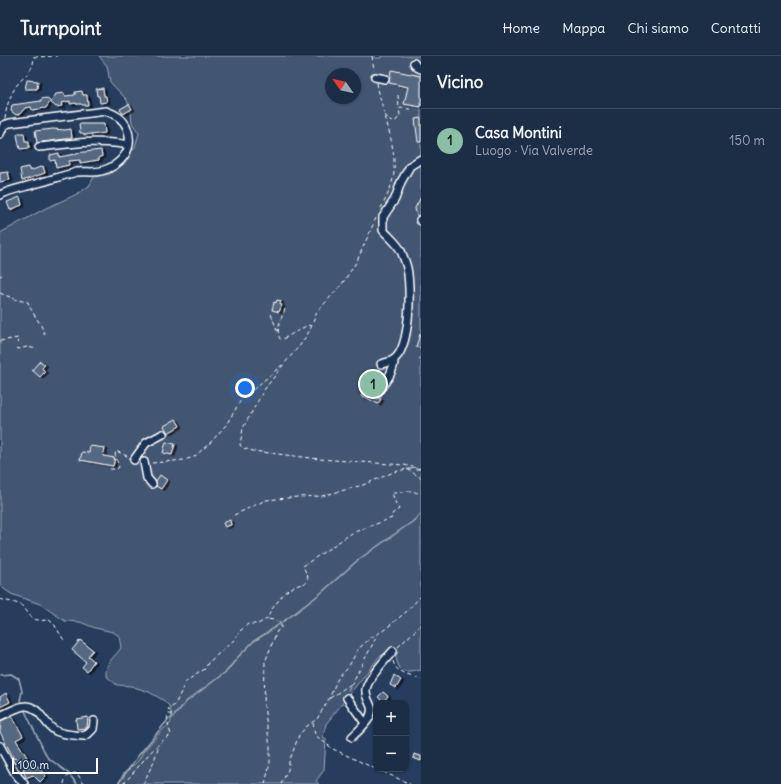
<!DOCTYPE html>
<html lang="it">
<head>
<meta charset="utf-8">
<style>
	body { margin:0; font-family:Delius,sans-serif; background:#293a51; color:#f1f3f6 }
	.controls { position:absolute; right:12px; bottom:12px; display:grid; overflow:hidden; border-radius:8px; box-shadow:0 1px 3px #0004 }
	.controls button { width:36px; height:36px; display:grid; place-items:center; padding:0; border:0; border-bottom:1px solid #3a4a5f; background:#1c2e46; color:#f1f3f6; font:20px sans-serif }
	.compass { position:absolute; left:325px; top:12px; width:36px; height:36px; border-radius:50%; background:#1c2e46; box-shadow:0 1px 3px #0004; rotate:304deg }
	.scale { position:absolute; left:12px; bottom:10px; width:86px; box-sizing:border-box; padding-left:4px; border:2px solid #fff; border-top:0; font-size:11px; line-height:14px; white-space:nowrap; color:#fff; -webkit-text-stroke:3px #1d3557; paint-order:stroke }
	.you { position:absolute; left:245px; top:332px; width:14px; height:14px; margin:-10px; border:3px solid #fff; border-radius:50%; background:#1a73e8; box-shadow:0 0 0 6px #1a73e833 }
	.badge { display:grid; place-items:center; width:26px; height:26px; border-radius:50%; background:#8abfa5; color:#111; font-size:13px; font-weight:700 }
	.pin { position:absolute; translate:-50% -50%; border:2px solid #fff; box-shadow:0 1px 4px #0006 }
	.list { margin:0; padding:0; list-style:none }
	h2 { display:flex; justify-content:space-between; align-items:center; height:52px; margin:0; padding:0 16px; font-size:17px }
	h2 small { font-size:13px; font-weight:400; color:#a0a8b3 }
	.list li { display:grid; grid-template-columns:26px 1fr auto; gap:12px; align-items:center; box-sizing:border-box; height:64px; padding:0 16px; border-top:1px solid #3a4a5f }
	.list b { display:block; font-size:15px; white-space:nowrap }
	.list p { margin:0; font-size:13px; white-space:nowrap; color:#a0a8b3 }
	.list em { font-size:13px; font-style:normal; color:#a0a8b3 }
	.map { position:relative; flex:none; width:421px; height:728px; overflow:hidden }
	header { display:flex; align-items:center; gap:24px; box-sizing:border-box; height:56px; padding:0 20px; background:#1c2e46; border-bottom:1px solid #3a4a5f }
	header strong { font-size:19px }
	nav { display:flex; gap:22px; margin-inline-start:auto; font-size:14px }
	main { display:flex }
	aside { flex:1; background:#1c2e46 }
	.map>svg:first-child { display:block }
	.green { fill:#425672; stroke:#a0aab8; fill-rule:evenodd }
	.lines { fill:none; stroke-linecap:round; stroke-linejoin:round }
	.stream { stroke:#a4aebb; stroke-width:1.5 }
	.building { fill:#556781; stroke:#fff; filter:url(#shadow) }
	.minor-casing { stroke:#fff; stroke-width:10 }
	.path { stroke:#fff; stroke-width:1; stroke-dasharray:4 3; stroke-linecap:butt }
	.minor { stroke:#1d3557; stroke-width:7 }
</style>
</head>
<body>
<header>
<strong>Turnpoint</strong>
<nav><a>Home</a><a>Mappa</a><a>Chi siamo</a><a>Contatti</a></nav>
</header>
<main>
<div class="map">
<svg width="421" height="728" viewBox="0 0 421 728">
	<defs>
		<filter id="shadow"><feDropShadow dx="3" dy="1.5" stdDeviation="0" flood-color="#0009"/></filter>
	</defs>
	<rect width="100%" height="100%" fill="#263d5e"/>
	<filter id="ink" filterUnits="userSpaceOnUse"><feTurbulence type="fractalNoise" baseFrequency=".025" numOctaves="2"/><feDisplacementMap in="SourceGraphic" scale="8" xChannelSelector="R" yChannelSelector="G"/><feConvolveMatrix kernelMatrix="1 2 1 2 8 2 1 2 1" color-interpolation-filters="sRGB"/></filter>
	<g filter="url(#ink)">
		<!-- green -->
		<path class="green" d="M99 0H375V2H381V0H421V614C397 621 398 610 394 591L379 601 326 668 323 681 326 683 324 714 316 725 319 728H118L124 717 138 705 143 696 162 674 170 668 172 662 170 651 163 644 149 636 131 630 117 629 106 620C105 606 114 602 121 592L119 580 113 576 95 572 80 566 65 565 40 548 11 538 0 530V177L46 152 75 139 89 130 94 121 110 118 125 104 135 91 139 77 132 67 131 57 127 44 110 26 107 10ZM331 18H355V42H331Z"/>
		<g class="lines">
			<!-- stream -->
			<path class="stream" d="M0 619 11 618 19 623 22 635 20 645 22 648
				M24 653 47 701 68 717 77 728
				M118 728 138 700 167 665 174 660 187 645 227 615 237 602 254 585 268 576 295 557 321 537 358 504 412 466 421 458"/>
		</g>
		<!-- building -->
		<path class="building" d="M391 14 421 20V51L404 48 408 31 389 27Z
			M27 24 38 25 37 33H25Z
			M103 32 104 40H106L107 46 100 47 99 40H97L96 33Z
			M82 35 83 39H87L88 49H82L81 48H76V47L70 48V45L61 47 62 50 56 51 50 46 46 52 32 54 31 51 25 52 20 58 16 59 11 55 12 49 41 45V43L46 42 51 46 56 38 64 37 65 40 75 39V36Z
			M129 48 132 53 123 58 120 53Z
			M421 62V86H418L415 63Z
			M79 68H104L105 77 91 79V78L85 79 82 77H80Z
			M53 73 65 74 71 73 72 82 37 87 35 75Z
			M18 77H24L25 85H29V92L20 93 17 79Z
			M101 94 102 101H99V104L80 107V104L69 105V109L56 112 55 104 50 105V99L59 97V101L76 98V97Z
			M43 110 45 117 22 125 20 113 28 111 30 115Z
			M8 116 10 124 0 126V117Z
			M20 141 22 149 10 154 7 146Z
			M421 141V159L418 160 416 158 415 152Z
			M277 244 281 245 280 248 282 249 279 256 272 254 274 246 276 247Z
			M420 278H421V292L416 291Z
			M40 305 45 309 42 312 45 316 40 321 32 314Z
			M374 317 382 321 372 337 375 342 381 343 378 348 365 341 364 342 361 340Z
			M176 363 180 370 168 377 164 370Z
			M166 386 175 388 172 399 163 397Z
			M90 390 105 392 103 400 115 402 113 410 80 404 82 396 89 397Z
			M160 419 167 424 161 433 156 430V425Z
			M230 464 231 469 225 471 223 467Z
			M80 584 93 594 88 600 94 605 87 615 82 611 86 606 72 594Z
			M394 619 401 624 396 632 390 629Z
			M383 636 388 640 383 646 378 641Z
			M6 637 10 646 0 651V641Z
			M12 660 23 680 16 684 27 701 18 706 15 702 14 703 0 676 1 665Z
			M88 661 87 672 77 673 76 663Z
			M414 698 421 700V705L413 702Z
			M35 707 46 720 40 726 33 719 26 722 23 713Z"/>
		<g class="lines">
			<!-- minor casing -->
			<g class="minor-casing">
				<path id="minor" d="M414 7 417 11 421 13
					M375 21 385 23
					M0 78 4 69 10 67 106 55C115 58 123 62 127 72 135 93 121 110 101 115 93 117 85 115 77 116 64 119 51 124 38 127 26 131 11 133 0 139
					M39 91C69 88 99 83 129 89
					M420 164 421 165
					M381 308C385 307 390 306 393 304 411 293 411 231 407 212 406 207 403 200 401 195 397 187 388 180 383 174V161L395 143 401 126 410 110 421 103
					M377 338C384 327 394 317 394 304
					M134 404 146 387 163 378
					M144 406 147 422 152 428
					M347 642 365 667
					M0 660C18 652 29 641 43 662 47 667 50 672 56 675 64 679 76 679 84 680L88 678 93 673 94 665
					M352 681C359 674 374 662 371 651 369 645 365 640 366 633 368 622 385 604 393 595
					M0 690 15 717 24 728"/>
			</g>
			<!-- path -->
			<path class="path" d="M372 0 374 14
				M34 1 57 0
				M377 27C382 57 396 86 394 116 393 128 387 141 381 152
				M398 39 399 52 421 54
				M385 59 391 66 396 65 400 59 399 52
				M5 63C6 52 9 42 15 32 22 20 34 17 34 0
				M376 162 357 205 342 228 317 256 310 274 301 288 284 308 264 334 243 372 240 389 243 392 253 395 319 403 404 409 421 413
				M0 220 2 219
				M0 237 17 244 28 246C32 259 41 265 45 280
				M285 253C282 261 275 274 280 283H283L308 269 311 270
				M271 258 278 277
				M0 285 18 282 17 292 18 293 27 291 37 293
				M419 303 421 301
				M152 407 184 404 194 401 211 386 226 369 241 344 282 309
				M110 413H117L119 411 115 399 116 395 129 401
				M407 413 421 422
				M234 459 266 444 298 441 322 440 363 429 394 416 407 413H419
				M0 543C6 545 13 546 19 548 28 552 28 564 39 564 42 565 45 564 49 564L54 568 65 586
				M398 591 421 569
				M393 605C396 618 410 620 421 623
				M348 635 378 578
				M330 642 351 628
				M313 667 315 679 333 693 376 713
				M377 713 410 728
				M64 728C65 720 70 717 77 717L83 727 87 728
				M101 728H109
				M123 728C139 712 151 691 171 679 169 671 166 666 168 658H172L168 653 175 649 186 625 205 613 208 607 234 584 240 575 248 568H258L267 563 272 553 285 536 295 530 306 527 308 521 303 510 352 477 392 462V458L399 453 396 448 392 437C401 438 409 432 417 437L421 436
				M143 728 154 705 159 689
				M265 728 270 707V691L264 650 265 606 277 575 281 572V567L274 564 267 563
				M281 728 288 714 289 706 299 679 307 670 317 663 329 643 337 624 342 617 349 610 358 593 372 581 384 574 406 556 421 540"/>
			<!-- minor -->
			<use href="#minor" class="minor"/>
		</g>
	</g>
</svg>
<div class="controls">
<button>+</button>
<button>−</button>
</div>
<svg class="compass" viewBox="-18 -18 36 36"><path d="M0-13l5 13h-10z" fill="#e53935"/><path d="M0 13l5-13h-10z" fill="#a0a8b3"/></svg>
<div class="scale">100 m</div>
<div class="you"></div>
<div class="pin badge" style="left:373px;top:328px">1</div>
</div>
<aside>
<h2>Vicino<small></small></h2>
<ul class="list">
<li><span class="badge">1</span><div><b>Casa Montini</b><p>Luogo · Via Valverde</p></div><em>150 m</em></li>
</ul>
</aside>
</main>
</body>
</html>
